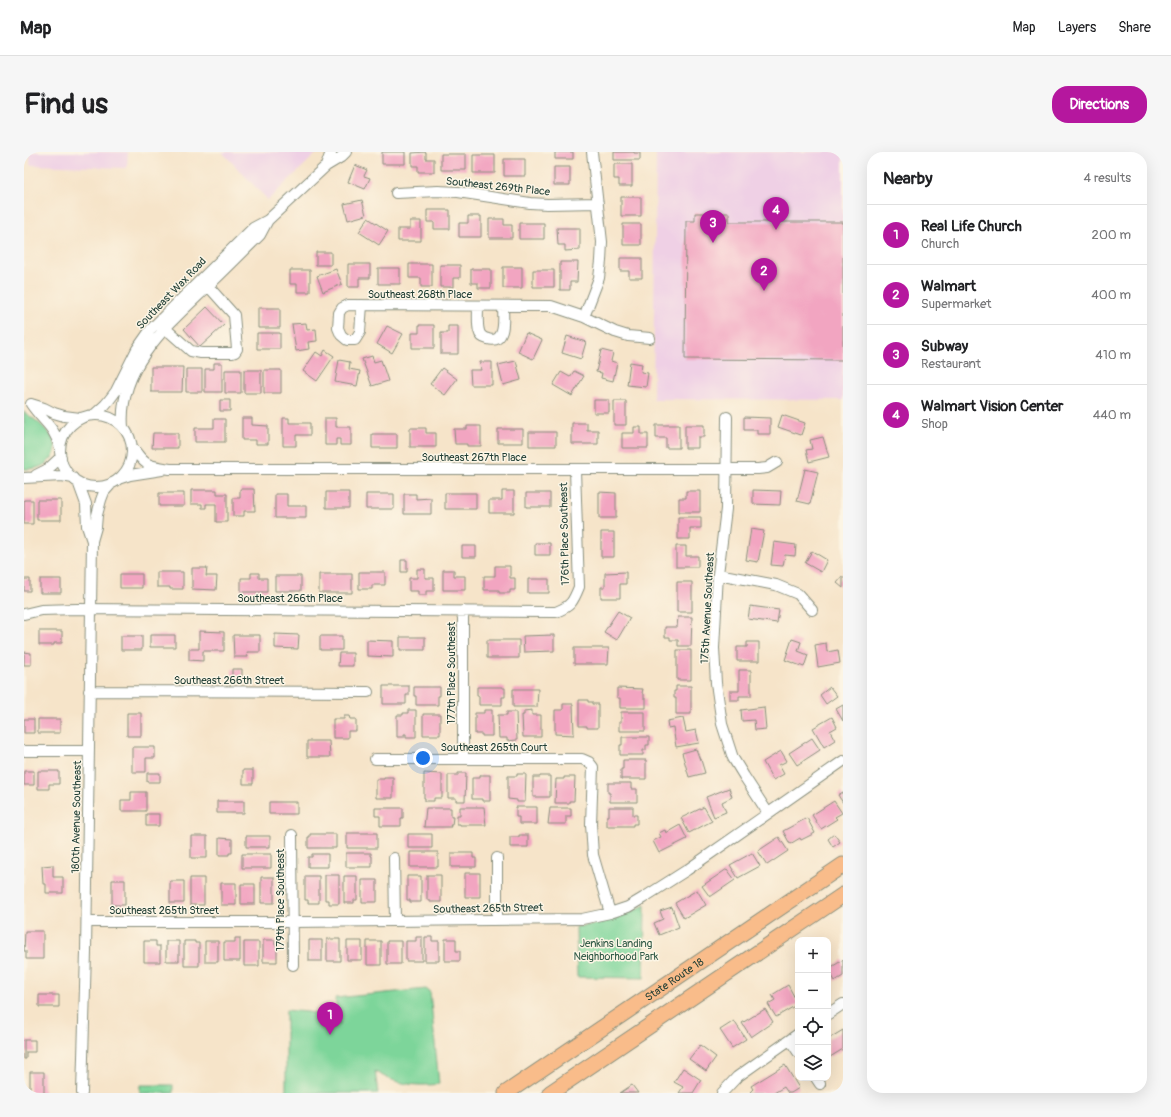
<!DOCTYPE html>
<html lang="en">
<head>
<meta charset="utf-8">
<style>
	body { margin:0; font-family:Pangolin,sans-serif; background:#f6f6f6; color:#202124 }
	.controls { position:absolute; right:12px; bottom:12px; display:grid; overflow:hidden; border-radius:8px; box-shadow:0 4px 16px #0002 }
	.controls button { width:36px; height:36px; display:grid; place-items:center; padding:0; border:0; border-bottom:1px solid #e0e0e0; background:#fff; color:#202124; font:20px sans-serif }
	.you { position:absolute; left:399px; top:606px; width:14px; height:14px; margin:-10px; border:3px solid #fff; border-radius:50%; background:#1a73e8; box-shadow:0 0 0 6px #1a73e833 }
	.badge { display:grid; place-items:center; width:26px; height:26px; border-radius:50%; background:#b5179e; color:#fff; font-size:13px; font-weight:700 }
	.pin { position:absolute; translate:-50% -33px; filter:drop-shadow(0 1px 2px #0008) }
	.pin::after { content:''; position:absolute; top:21px; width:14px; height:12px; background:inherit; clip-path:polygon(0 0,100% 0,50% 100%) }
	.list { margin:0; padding:0; list-style:none }
	h2 { display:flex; justify-content:space-between; align-items:center; height:52px; margin:0; padding:0 16px; font-size:17px }
	h2 small { font-size:13px; font-weight:400; color:#757577 }
	.list li { display:grid; grid-template-columns:26px 1fr auto; gap:12px; align-items:center; box-sizing:border-box; height:60px; padding:0 16px; border-top:1px solid #e0e0e0 }
	.list b { display:block; font-size:15px; white-space:nowrap }
	.list p { margin:0; font-size:13px; white-space:nowrap; color:#757577 }
	.list em { font-size:13px; font-style:normal; color:#757577 }
	.icon { flex:none; width:22px; height:22px; fill:none; stroke:currentColor; stroke-width:2; stroke-linecap:round; stroke-linejoin:round }
	.map { position:relative; flex:none; width:819px; height:941px; overflow:hidden; border-radius:16px }
	header { display:flex; align-items:center; gap:24px; box-sizing:border-box; height:56px; padding:0 20px; background:#fff; border-bottom:1px solid #e0e0e0 }
	header strong { font-size:19px }
	nav { display:flex; gap:22px; margin-inline-start:auto; font-size:14px }
	.intro { display:flex; align-items:center; justify-content:space-between; box-sizing:border-box; height:96px; padding:0 24px }
	h1 { margin:0; font-size:28px }
	.button { padding:10px 18px; border-radius:16px; background:#b5179e; color:#fff; font-size:14px; font-weight:700 }
	main { display:flex; gap:24px; padding:0 24px }
	aside { flex:1; background:#fff; border-radius:16px; box-shadow:0 4px 16px #0002 }
	.map>svg:first-child { display:block }
	.built { fill:#efd0e5 }
	.green { fill:#7dd59a; stroke:#4e8967 }
	.building { fill:#f2a5c1 }
	.lines { fill:none; stroke-linecap:round; stroke-linejoin:round }
	.minor-casing { stroke:#8a907e; stroke-width:12 }
	.highway-casing { stroke:#8a907e; stroke-width:17 }
	.minor { stroke:#fff; stroke-width:10 }
	.highway { stroke:#f9bc8a; stroke-width:15 }
	.labels { text-anchor:middle; stroke-width:3; stroke-linejoin:round; paint-order:stroke }
	.street-label { font-size:11px; fill:#1f3d34; stroke:#fcf5e5 }
	.park-label { font-size:11px; fill:#325b48; stroke:#fcf5e5 }
</style>
</head>
<body>
<header>
<strong>Map</strong>
<nav><a>Map</a><a>Layers</a><a>Share</a></nav>
</header>
<div class="intro"><h1>Find us</h1><a class="button">Directions</a></div>
<main>
<div class="map">
<svg width="819" height="941" viewBox="0 0 819 941">
	<rect width="100%" height="100%" fill="#fcf5e5"/>
	<filter id="ink" filterUnits="userSpaceOnUse"><feTurbulence type="fractalNoise" baseFrequency=".025" numOctaves="2"/><feDisplacementMap in="SourceGraphic" scale="8" xChannelSelector="R" yChannelSelector="G"/><feConvolveMatrix kernelMatrix="1 2 1 2 8 2 1 2 1" color-interpolation-filters="sRGB"/></filter>
	<filter id="wash" filterUnits="userSpaceOnUse"><feTurbulence type="fractalNoise" baseFrequency=".012" numOctaves="4" result="noise"/><feDisplacementMap in="SourceGraphic" scale="16" xChannelSelector="R" yChannelSelector="G"/><feGaussianBlur stdDeviation="0.9" result="paint"/><feColorMatrix in="noise" values="0 0 0 0 0 0 0 0 0 0 0 0 0 0 0 0 0 1.4 0 .05"/><feComposite in="paint" operator="in"/></filter>
	<g filter="url(#wash)">
		<rect width="100%" height="100%" fill="#f6e4c9"/>
		<!-- built -->
		<path class="built" d="M1 0H104L103 16 6 13V3Z
			M198 0H294L244 48Z
			M632 0H819V248L629 247Z"/>
		<!-- green -->
		<path class="green" d="M0 260C13 269 44 290 26 308 18 316 11 317 0 317Z
			M621 753 620 826 553 825 552 775C578 772 598 765 621 753Z
			M402 837 406 840 415 932C393 935 369 932 351 919L354 941H262V858L284 860 295 862 316 873 311 846Z
			M116 933H149V941H116Z"/>
		<g id="blocks">
			<!-- building -->
			<path class="building" d="M358 0H381V12H358Z
				M402 0V7H410V20H394V14H388V1Z
				M531 0H549V7H531Z
				M590 0H610V1H616V8H590Z
				M417 2H442V18H417Z
				M449 3H471V21H449Z
				M480 7H501V24H480Z
				M590 12H608V34H595V27H590Z
				M331 13 343 18 340 24 346 26 341 37 324 30Z
				M530 15H546V33H530Z
				M597 45H617V64H597Z
				M338 48 342 63 324 68 320 52Z
				M403 58H426V77H410V70H403Z
				M671 61H705V70H819V208L661 207 662 69H671Z
				M444 64H457V85H435V71H444Z
				M344 66 364 79 355 93 335 80Z
				M465 67H480V73H488V86H465Z
				M386 69H397V89H374V77H386Z
				M495 71H520V87H495Z
				M599 72H617V93H599Z
				M533 76H556V98L541 99V93H534Z
				M292 100H307V113H292Z
				M596 106H618V126H605V119H596Z
				M536 110H554L553 130H546V138H536Z
				M324 112H346V126H335V135H324Z
				M385 112H408V135H397V126H385Z
				M416 113H436V126H429V135H416Z
				M479 115H498V136H479Z
				M354 116H376V132H354Z
				M312 117 318 132 299 140 293 124Z
				M447 117H467V136H454V131H447Z
				M266 118H286V140H273V132H266Z
				M509 118H530V135H509Z
				M183 155 200 173 176 195 160 177Z
				M234 156H256V176H234Z
				M282 171 283 178 292 177 293 189 284 190 285 197 272 199 268 172Z
				M395 173H410V196H388V181H395Z
				M363 174 379 182 368 201 353 192Z
				M424 174H434V202H417V181H424Z
				M233 181H256V197H233Z
				M502 181 518 188 509 207 494 200Z
				M543 184 562 190 557 207 538 201Z
				M301 198 310 204 293 229 279 219 292 200 298 204Z
				M577 198 589 201 587 209 593 211 589 229 577 226 578 221 572 220Z
				M348 204 350 210 357 208 364 229 348 234 338 207Z
				M315 208 326 210 325 217 336 219 333 234 311 230Z
				M492 209 497 228 479 233 474 213Z
				M456 210H468V233H447L446 218H457Z
				M606 210 618 212 617 220 624 221 622 235 603 233Z
				M190 211H198V240H181V217H190Z
				M127 215H159L158 240H127Z
				M418 216 433 227 421 243 406 232Z
				M162 217H178V240H162Z
				M201 218H217V241H201Z
				M220 218H237V241H220Z
				M240 218H257V241H240Z
				M550 219 560 224 548 244 529 233 537 220 546 225Z
				M196 248H206V259H196Z
				M570 248H585V261H570Z
				M590 249H602V273H590Z
				M758 263 781 271 777 283 754 275Z
				M720 265 746 266V282H733V278H720Z
				M218 266H228V273L244 274V292H232V288H218Z
				M259 266H265V271H286V283H272V294H259Z
				M301 266H312V275H327V293H316V287H312V293H301Z
				M190 267H201V290H171V276H190Z
				M548 271H563V278H574V292H548Z
				M632 273H655V296H642V286H632Z
				M661 273H680V285H674V296H661Z
				M443 274H457V294H443V292H431L430 277H443Z
				M610 275H617V282H624V296H598V281H610Z
				M386 276H402V281H412V295H386Z
				M474 277H499V291H474Z
				M505 280H532V294H505Z
				M129 281H154V296H128Z
				M348 282H373V296H348Z
				M799 285 805 305 785 310 782 298 788 297 786 288Z
				M781 317 794 320 786 352 773 349Z
				M216 337H230L231 359H220V364H209V346H216Z
				M167 338H193V342H203V370H192V352H182V356H178V352H167Z
				M729 338 757 339 756 353 729 352Z
				M478 339H490V361H465V348H478Z
				M662 339H676V360H655V346H662Z
				M302 340H325V356H302Z
				M575 340 592 341V366H575Z
				M135 341H160V354H135Z
				M421 341H452V357H421Z
				M502 341H526V355H502Z
				M251 342H263V354H282V366H251Z
				M342 342H370V357H342Z
				M380 342H392V347L407 346V362H380Z
				M0 348H9V372H0Z
				M13 348H37V368H13Z
				M654 365H677V376H666V387H654Z
				M727 377 740 379 734 410 722 408Z
				M577 380H590V405H577Z
				M750 390 772 393 771 404 761 403 759 414 747 413Z
				M511 391H526V403H511Z
				M438 394H452V405H438Z
				M652 394H662V404H674V415H652Z
				M788 399 803 408 797 420 781 411Z
				M377 408H383V420H377Z
				M471 414H486V426H491V438H486V441H475V438H460V424H471Z
				M168 416H183L182 424H193L192 438 168 437Z
				M393 417H401V426H410V439H402V443H394V439H385V426H393Z
				M419 418H430V424H441V438H419Z
				M133 420H159V437H146V435H133Z
				M335 420H361V433H348V437H335Z
				M602 420V432H596V446H577V435H581V421Z
				M227 421H235V426H243V440H217V426H227Z
				M96 422H118V436H96Z
				M295 422H328V441H295Z
				M251 424H277V439H251Z
				M819 424V436L813 431Z
				M0 427H6V439H0Z
				M16 427H37V441H16Z
				M504 427H525V441H504Z
				M653 430H668V460H653Z
				M726 454 755 458 753 471 724 467Z
				M594 459 606 466 593 488 580 480Z
				M654 465H668L667 494H654V488H646V485H641V475H653Z
				M15 479H38V491H30V493H15Z
				M175 479 200 480V499H179V509L165 508V497H175Z
				M251 482 275 483 274 497 251 496Z
				M126 483H151V495H126Z
				M209 483H236V500H223L224 505H210Z
				M530 483V499L500 500 499 484Z
				M97 484H118V498H97Z
				M296 484H318V498H296Z
				M376 485H401V498H376Z
				M768 487 777 490 774 499 784 503 780 515 761 508Z
				M343 488 369 489V505L343 504Z
				M463 488H495V506H463Z
				M723 490H735V509H713V495H723Z
				M802 491 803 500 814 498 816 511 794 515 791 493Z
				M550 496H585L584 512H550Z
				M653 498H667V528H653Z
				M0 500 7 501V513H0Z
				M315 501H329V514H314Z
				M208 517H218V526H208Z
				M715 518H727V544H715V548H706V539H715Z
				M359 534H385V543H382V552H359Z
				M652 534H667V562H652V546H650V539H652Z
				M390 535H416V544H414V553H392V544H390Z
				M453 535H478V536H481V545H478V553H455V544H453Z
				M806 535 813 544 802 552 796 543Z
				M593 536 619 537 618 541 620 542V547H622V556H596V546H593Z
				M489 537H514L513 555H489Z
				M555 548H564V550H568V552H574V576H563V574H555Z
				M539 552H549L550 583 531 582V558H539Z
				M819 553V569L812 557Z
				M740 555 742 577 731 578 730 568 718 569 717 558Z
				M384 558H392V585H382V582H380V585H373V563H379V561H384Z
				M460 558H468V584H458V582H451V561H460Z
				M508 558V563H517V585H499L498 563H500V559Z
				M483 560H492L493 588 483 589V586H475L474 563H483Z
				M597 560H621V579H595V570H597Z
				M103 561H117V584H103Z
				M399 562H416V583H399Z
				M320 564H325L326 567H332V579H324V586H309V567H320Z
				M808 565 813 575 806 579 811 588 800 595 789 576Z
				M659 566 662 580 672 578 675 591 652 595 649 575 644 576 643 569Z
				M0 567H10V581H0Z
				M14 567H36V581H14Z
				M598 585H625V593H622V598H619V603H596V593H598Z
				M788 586 796 598 773 613 765 601Z
				M283 589H305L306 605H283Z
				M108 595H131V606H122V620H108Z
				M672 597 676 608H677L681 621 665 625 658 601Z
				M757 599 763 609 755 613 760 622 749 628 739 610Z
				M599 608H622V627H597V617H599Z
				M219 618H229V632H219Z
				M0 619H10V633H0Z
				M14 619H35V632H25V637H14Z
				M123 621H136V630H123Z
				M400 621 418 622V646H410V649H401V646H400Z
				M434 621H442L441 649H432V646H424V623H434Z
				M493 622H502L501 650H493V648L484 647V624H493Z
				M456 623H466V649H458V647H448V626H456Z
				M516 624H526V645H509V625H516Z
				M360 625H369V646H352V627H360Z
				M540 625H551L550 649H545V651H531L532 627H540Z
				M584 631H607V637H613V650H586V641H584Z
				M705 636 708 645 698 650 702 660 690 665 682 645Z
				M107 640H122V659H97V648H107Z
				M819 640V651L814 643Z
				M193 649H220V661H193Z
				M810 649 818 661 811 665 813 667 797 677 788 663Z
				M245 650H273V662H245Z
				M436 655H460L462 673H436V672H433V663H436Z
				M492 655H513V672H495V665H492Z
				M585 655H609V663H613V672H609V674H583V664H585Z
				M680 655 688 669 665 681 657 666Z
				M351 656H379V666H377V674H356V664H351Z
				M402 656H427V665H429L428 673H426L427 675H400Z
				M526 656H547V664H542V672H524Z
				M122 662H135V674H122Z
				M783 666 791 681 777 688 776 686 766 692 759 679Z
				M656 673 663 687 635 701 629 689 637 685 635 681 641 678 642 681Z
				M323 681H353V696H323Z
				M286 682H312V696H284V685H286Z
				M384 682H408V696H384Z
				M810 682 816 690 809 695 804 687Z
				M495 683H504V695H486V685H495Z
				M167 684H183V706H167Z
				M222 684H246V695H222Z
				M755 685 764 699 743 713 734 699Z
				M195 686 208 687V701H205V703H195Z
				M386 700H414V715H386Z
				M322 701H347V704H348V715H322Z
				M427 701H449V706H452V715H427Z
				M728 701 736 714 714 726 706 713Z
				M218 702H247V716H218Z
				M288 702H304V715H284V705H288Z
				M29 713V725H39V741H22V732H19L18 714Z
				M703 717 711 728 686 745 678 734Z
				M441 721H456V745H441Z
				M301 723H315V752H305V748H301Z
				M403 723H417V750H406V748H403Z
				M281 724H295V751H284V748H281Z
				M320 724H333V748H330V751H320Z
				M383 724H397V750H386V748H383Z
				M237 725H250V751H237Z
				M166 726H180V753H166Z
				M88 728H101V753H88Z
				M338 728H353V750H338Z
				M146 729H160V751H146Z
				M197 731H212V753H197Z
				M217 732H231V752H217Z
				M673 738 682 753 660 766 651 751Z
				M648 755 655 775 635 783 630 771 639 767 636 759Z
				M1 779H19V807H2V799H0Z
				M392 785H398V809H382V789H392Z
				M401 785H408V789H415V809H401Z
				M211 786H216V809H200V790H211Z
				M303 787H316V809H303Z
				M421 787H432V799H436V809H421Z
				M239 788H251V793H253V810H239Z
				M285 788H298V809H285Z
				M120 789H132V794H136V810H120Z
				M142 789H155V809H142Z
				M160 789H171V791H175V814H160Z
				M181 789H194V810H181Z
				M323 789H338V808H323Z
				M343 789H357V813H343Z
				M363 789H377V812H363Z
				M220 790H235V814H220Z
				M819 808V824L811 829 804 817Z
				M764 833 774 852 752 865 744 852 751 848 748 843Z
				M15 843H35V855H15Z
				M741 857 749 870 727 885 718 871Z
				M710 869 722 887 708 896 696 878Z
				M819 878V897L806 905 804 902V887Z
				M0 888H11V900H2V907H0Z
				M676 893 692 905 682 919 665 907Z
				M761 913 775 936 767 941H764L760 935 750 941H727L726 940 729 937 727 934Z
				M659 916 677 928 669 941H655L659 935 650 930Z
				M6 920H20V941H6Z
				M608 933 614 941H596Z"/>
		</g>
	</g>
	<g filter="url(#ink)">
		<use href="#blocks" fill-opacity="0" stroke="#8a907e" stroke-width="1"/>
		<g class="lines">
			<!-- minor casing -->
			<g class="minor-casing">
				<path id="minor" d="M302 14 307 0
					M372 41 414 39 434 40 506 51 523 52 574 51
					M338 153 336 180 331 188H323L317 183 314 176 315 161 318 156 324 153 527 154 560 165 591 180 604 184 626 186
					M454 154C454 162 453 172 455 179 456 184 459 186 464 187 483 193 479 164 479 154
					M560 165 575 126 577 109 578 90 568 0
					M141 176 167 199 177 201H208L211 200 213 197 210 163 184 134
					M7 252C19 270 30 273 36 296
					M7 252 20 256 30 261 40 264 56 266
					M36 299a36 36 0 1 1 72 0a36 36 0 1 1-72 0Z
					M70 263 81 253 86 247 92 239 113 197 127 177 229 76 244 68 302 14 317 5 322 0
					M703 265 702 357 694 422 690 496 692 531 698 572 709 606 720 624 744 661
					M99 275C94 217 141 175 179 139 198 121 217 102 236 83L244 68
					M109 296C122 315 124 313 146 317H734L743 316 753 310
					M12 323 24 317 37 305
					M0 326 38 324 49 326
					M97 326 106 323 138 318
					M54 330 62 352 63 374 68 389
					M694 422 752 433 774 442 788 458
					M0 462 17 458 53 457 532 460C547 454 549 450 555 435L551 318
					M65 539 344 540
					M0 599H64
					M351 607H558L565 610 569 615 567 672 569 703 586 761
					M439 607V459
					M268 683 269 813
					M370 706 371 769
					M473 706V767
					M63 770H268L558 767 586 761 604 755 619 746 663 718 819 609
					M804 862 819 852
					M766 888 774 900
					M792 926 796 932
					M58 941 62 800 68 389 72 375 73 363 77 348 80 340 88 331
					M698 941 713 925 774 882"/>
			</g>
			<!-- highway casing -->
			<g class="highway-casing">
				<g id="highway">
					<path id="s1" d="M482 941 819 713"/>
					<path d="M526 941 819 743"/>
				</g>
			</g>
			<!-- minor -->
			<use href="#minor" class="minor"/>
			<!-- highway -->
			<use href="#highway" class="highway"/>
		</g>
	</g>
	<g class="labels">
		<!-- street labels -->
		<g class="street-label">
			<text transform="translate(474 34) rotate(6)" y="4">Southeast 269th Place</text>
			<text transform="translate(147 141) rotate(-46)" y="4">Southeast Wax Road</text>
			<text x="396" y="146">Southeast 268th Place</text>
			<text x="450" y="309">Southeast 267th Place</text>
			<text transform="translate(540 382) rotate(-91)" y="4">176th Place Southeast</text>
			<text x="266" y="450">Southeast 266th Place</text>
			<text transform="translate(683 456) rotate(-87)" y="4">175th Avenue Southeast</text>
			<text transform="translate(427 521) rotate(-90)" y="4">177th Place Southeast</text>
			<text x="205" y="532">Southeast 266th Street</text>
			<text x="470" y="599">Southeast 265th Court</text>
			<text transform="translate(52 665) rotate(-89)" y="4">180th Avenue Southeast</text>
			<text transform="translate(256 748) rotate(-90)" y="4">179th Place Southeast</text>
			<text transform="translate(464 756) rotate(-1)" y="4">Southeast 265th Street</text>
			<text x="140" y="762">Southeast 265th Street</text>
			<text dy="4" stroke="none"><textPath href="#s1" startOffset="203">State Route 18</textPath></text>
		</g>
		<!-- park labels -->
		<g class="park-label">
			<text x="592" y="795">Jenkins Landing<tspan x="592" dy="13">Neighborhood Park</tspan></text>
		</g>
	</g>
</svg>
<div class="controls">
<button>+</button>
<button>−</button>
<button><svg class="icon" aria-label="locate" viewBox="0 0 24 24"><circle cx="12" cy="12" r="6"/><path d="M12 2v4M12 18v4M2 12h4M18 12h4"/></svg></button>
<button><svg class="icon" aria-label="layers" viewBox="0 0 24 24"><path d="M12 4l9 5-9 5-9-5zM3 14l9 5 9-5"/></svg></button>
</div>
<div class="you"></div>
<div class="pin badge" style="left:306px;top:883px">1</div>
<div class="pin badge" style="left:740px;top:139px">2</div>
<div class="pin badge" style="left:689px;top:91px">3</div>
<div class="pin badge" style="left:752px;top:78px">4</div>
</div>
<aside>
<h2>Nearby<small>4 results</small></h2>
<ul class="list">
<li><span class="badge">1</span><div><b>Real Life Church</b><p>Church</p></div><em>200 m</em></li>
<li><span class="badge">2</span><div><b>Walmart</b><p>Supermarket</p></div><em>400 m</em></li>
<li><span class="badge">3</span><div><b>Subway</b><p>Restaurant</p></div><em>410 m</em></li>
<li><span class="badge">4</span><div><b>Walmart Vision Center</b><p>Shop</p></div><em>440 m</em></li>
</ul>
</aside>
</main>
</body>
</html>
